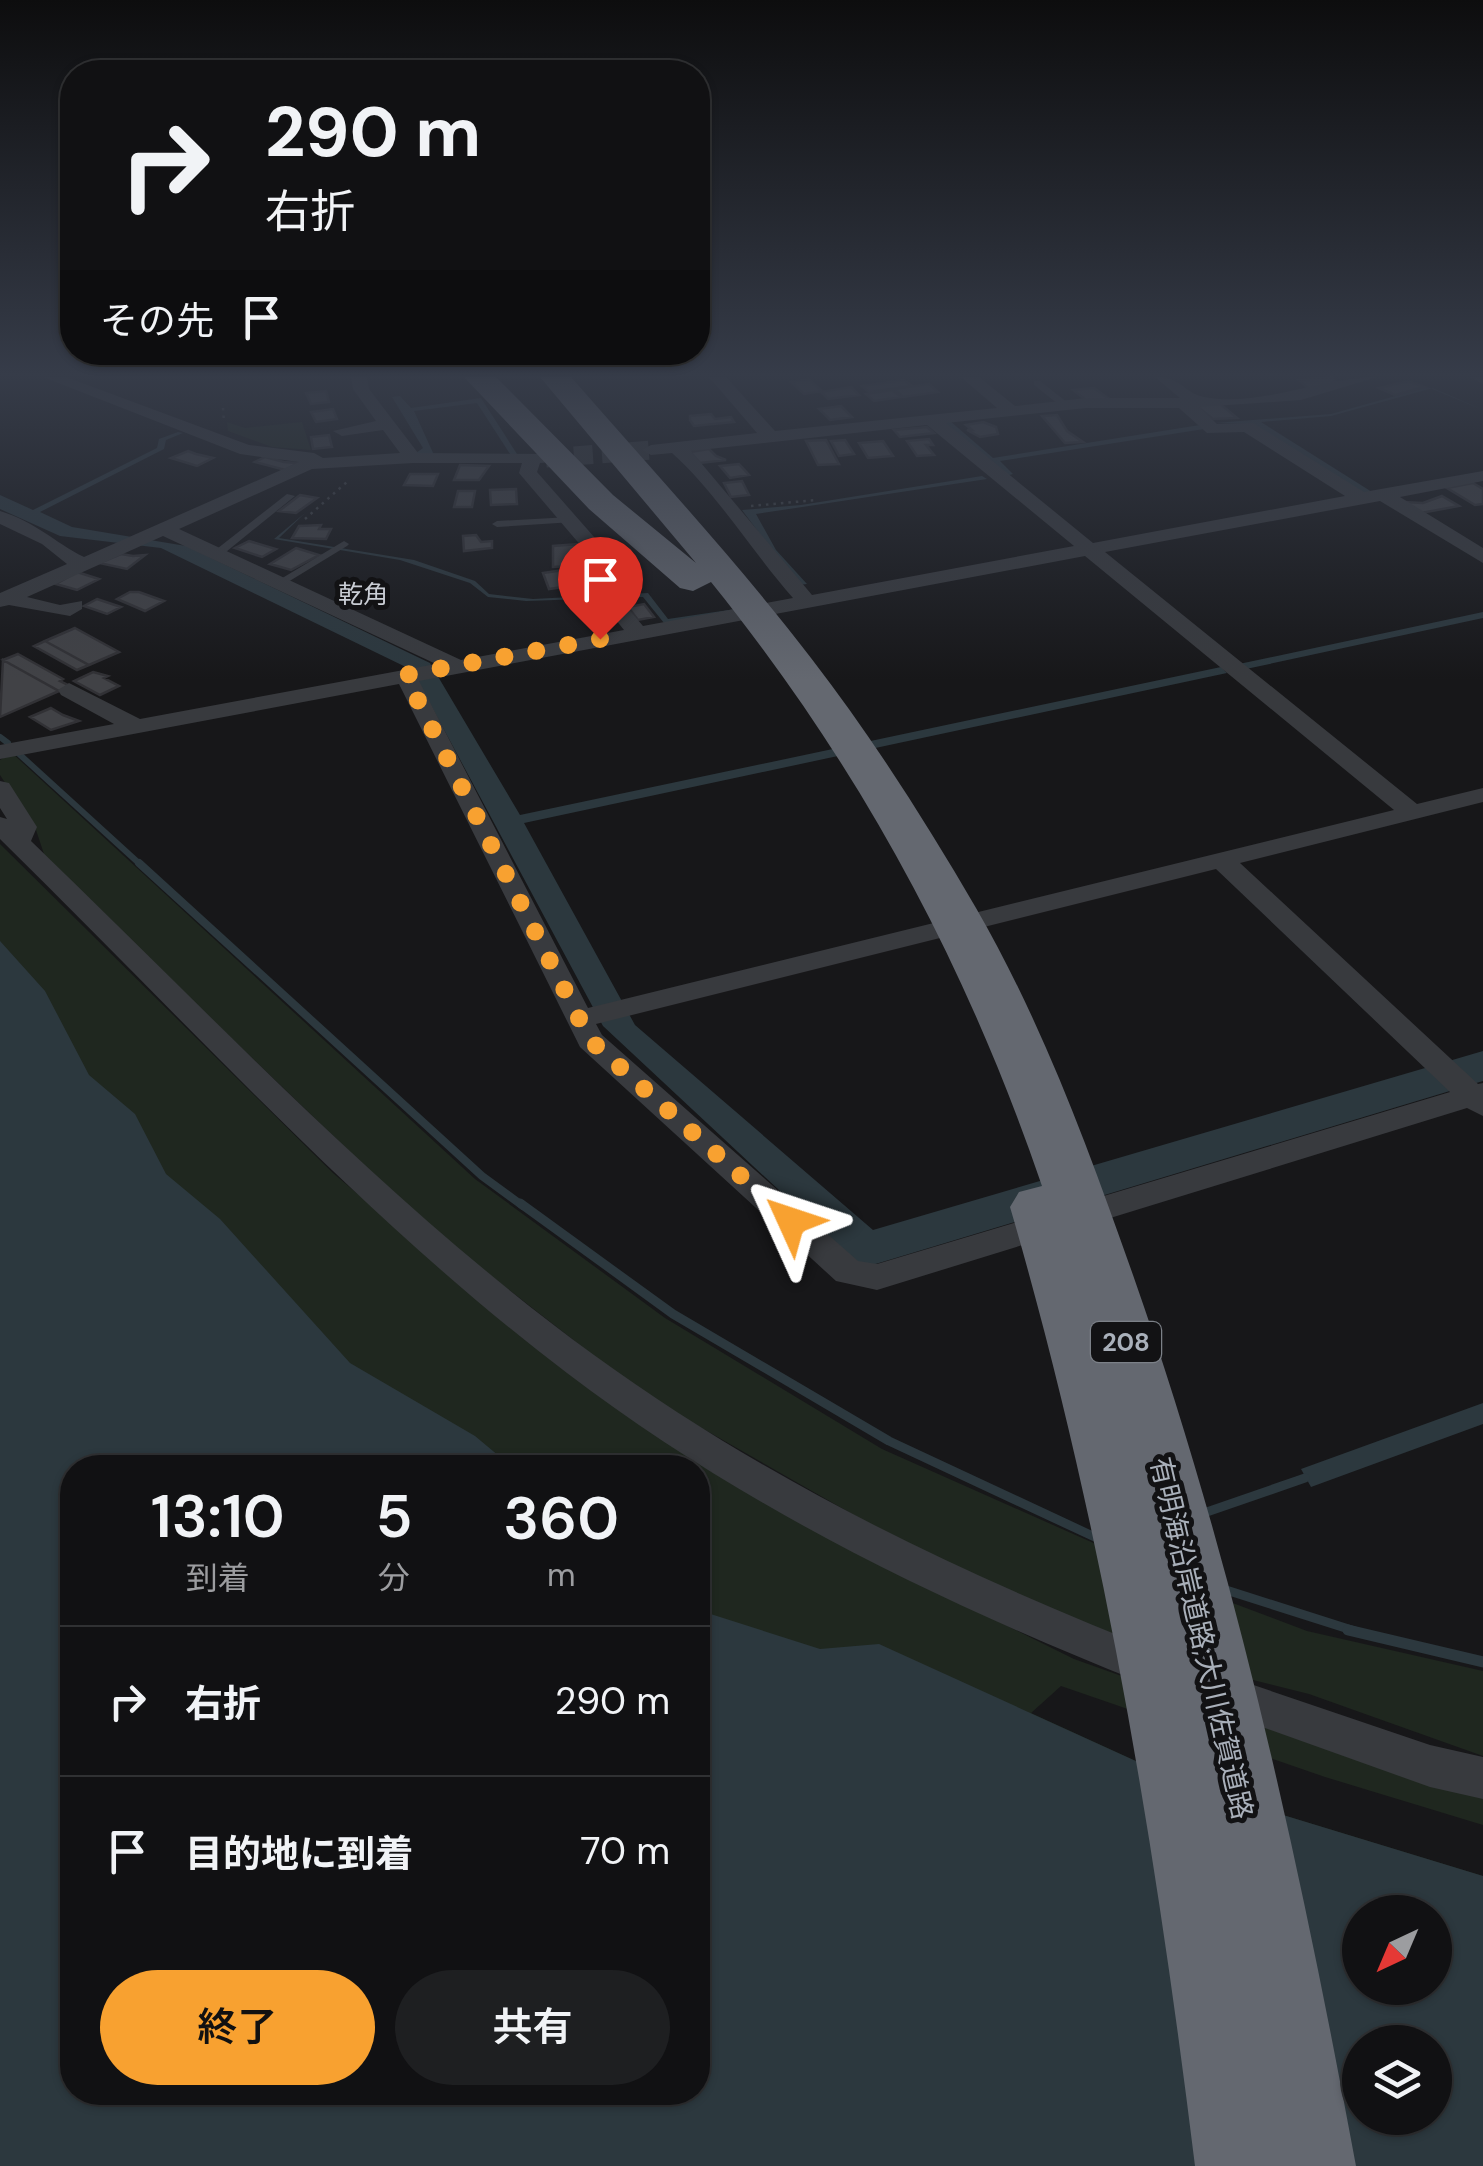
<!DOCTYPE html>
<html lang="ja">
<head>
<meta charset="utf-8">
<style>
  :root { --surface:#111113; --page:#1e1f21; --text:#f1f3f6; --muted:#9c9da0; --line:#303133; --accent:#f8a130 }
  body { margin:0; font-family:"DM Sans","Noto Sans JP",sans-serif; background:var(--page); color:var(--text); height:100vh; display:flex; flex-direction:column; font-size:38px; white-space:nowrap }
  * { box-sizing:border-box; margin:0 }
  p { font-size:32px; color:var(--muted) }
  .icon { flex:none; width:55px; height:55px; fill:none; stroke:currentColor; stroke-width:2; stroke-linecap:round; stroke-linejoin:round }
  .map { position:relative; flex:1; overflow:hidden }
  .details { position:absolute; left:60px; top:1455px; width:650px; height:650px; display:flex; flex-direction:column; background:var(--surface); border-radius:40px; box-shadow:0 2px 8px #0004,0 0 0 2px var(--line) }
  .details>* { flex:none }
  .top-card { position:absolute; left:60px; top:60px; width:650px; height:305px; border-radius:40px; box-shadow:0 2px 8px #0004,0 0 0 2px var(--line); background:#111113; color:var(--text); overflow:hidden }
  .needle { width:65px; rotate:224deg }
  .buttons { position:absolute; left:1342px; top:1895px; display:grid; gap:20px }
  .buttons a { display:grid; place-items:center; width:110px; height:110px; border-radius:50%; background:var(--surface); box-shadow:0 2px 8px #0004,0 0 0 2px var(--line); font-size:50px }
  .pin { position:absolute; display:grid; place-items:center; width:85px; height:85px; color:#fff; margin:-102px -42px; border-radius:50% 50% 50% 0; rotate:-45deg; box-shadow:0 0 10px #0007 }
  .pin .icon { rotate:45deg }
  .me { position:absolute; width:110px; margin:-55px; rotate:312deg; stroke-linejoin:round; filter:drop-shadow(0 0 8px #0008) }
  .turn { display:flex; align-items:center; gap:35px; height:210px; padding:0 40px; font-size:45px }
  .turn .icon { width:130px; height:130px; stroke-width:2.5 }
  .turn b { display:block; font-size:70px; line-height:85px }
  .then { display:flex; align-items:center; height:95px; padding:0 40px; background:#0003; gap:20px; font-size:38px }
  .eta { display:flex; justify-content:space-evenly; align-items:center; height:170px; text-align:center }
  .eta b { font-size:60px; font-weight:600; line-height:70px }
  .action { display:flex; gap:20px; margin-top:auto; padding:20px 40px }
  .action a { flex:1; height:115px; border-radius:60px; background:var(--accent); color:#111; font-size:40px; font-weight:600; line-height:115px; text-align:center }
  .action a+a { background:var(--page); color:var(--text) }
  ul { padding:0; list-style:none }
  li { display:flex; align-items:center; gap:30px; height:150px; padding:0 40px; border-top:2px solid var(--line) }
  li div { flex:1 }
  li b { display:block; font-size:38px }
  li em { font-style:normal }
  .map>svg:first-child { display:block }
  .green { fill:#1f271f; fill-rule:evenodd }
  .water { fill:#2c383e; fill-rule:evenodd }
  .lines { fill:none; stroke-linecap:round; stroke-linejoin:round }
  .stream-far3 { stroke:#2c383e; stroke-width:6 }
  .stream-far2 { stroke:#2c383e; stroke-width:8 }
  .stream-far1 { stroke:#2c383e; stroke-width:9 }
  .stream { stroke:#2c383e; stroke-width:11 }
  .building { fill:#414246; stroke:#313135; stroke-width:2.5 }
  .street-tunnel { stroke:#343639; stroke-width:19; stroke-dasharray:19 9; stroke-linecap:butt }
  .path { stroke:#3e4145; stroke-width:2.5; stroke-dasharray:2.5 5; stroke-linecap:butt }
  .lane { fill:#383a3e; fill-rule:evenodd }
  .street { fill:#383a3e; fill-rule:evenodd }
  .highway { fill:#646870; fill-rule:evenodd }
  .route { stroke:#f8a130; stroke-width:18; stroke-dasharray:0 32.4 }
  .labels { text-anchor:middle; stroke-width:10; stroke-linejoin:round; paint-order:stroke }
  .far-neighbourhood-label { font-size:25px; fill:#caced5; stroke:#121214 }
  .shield { fill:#121214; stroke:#7c8188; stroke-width:2.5 }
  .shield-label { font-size:25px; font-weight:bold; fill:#a9b0ba }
  .street-label { font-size:28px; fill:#a9b0ba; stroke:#121214 }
</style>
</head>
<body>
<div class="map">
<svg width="1483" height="2166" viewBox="0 0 1483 2166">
  <rect width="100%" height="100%" fill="#171719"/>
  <path class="green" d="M227,422L245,428L302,422L311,450L272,447L228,431Z
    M12,753L475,1179L665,1318L882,1449L1206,1593L1307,1631L1483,1671V1756L1309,1694L1145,1653L903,1543L644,1395L427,1226L46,860L36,830L0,775V760Z
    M0,844L333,1173L505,1319L848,1547L1074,1659L1354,1759L1483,1792V1825L1325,1777L1061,1686L1031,1713L1195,1788L1483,1876V2032L1068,1895L698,1677V1468L427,1467L320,1384L0,984ZM1360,1912H1435V1988H1360Z"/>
  <path class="water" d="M1403,377L1483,410L1433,388L1331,416L1261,422L1372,492L1362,494L1249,424L1215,423L1331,414L1428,387Z
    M400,396L411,408L481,398L517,454L512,457L477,403L414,411L434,455L416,453L423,448L392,397Z
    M950,421L993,458L1200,425L1204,429L1000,461L1013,474L1006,476L942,422Z
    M178,432L183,433L166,440L164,449L40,512L72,527L186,546L430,663L520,815L1221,667L1227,673L524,823L635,1025L873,1230L1483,1051V1081L869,1266L855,1261L603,1026L412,670L161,548L60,536L0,509V495L33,510L157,448L159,439Z
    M982,476L987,479L756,514L776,550L807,584L798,585L742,510L801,505Z
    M305,513L279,538L414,560L475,581L489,594L533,599L648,593L668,619L796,600L664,623L643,597L526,601L488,597L470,583L400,560L274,539Z
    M1483,612V618L1246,669L1239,664Z
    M0,941L45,991L89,1075L135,1114L166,1174L220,1219L350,1363L475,1436L512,1467L72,1468V2092H698V1610L820,1649L879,1644L1195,1788L1483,1876V2166H0ZM1360,1912H1435V1988H1360ZM1360,2042H1435V2118H1360Z
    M1483,1403V1424L1311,1487L1301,1469Z"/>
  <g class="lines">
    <path class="stream-far3" d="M0,737L8,743
      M18,753L142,866"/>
    <path class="stream-far2" d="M139,863L482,1176L523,1206"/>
    <path class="stream-far1" d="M520,1203L673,1314L889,1441L1099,1539
      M1201,1514L1305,1478
      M1223,1589L1358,1632"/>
    <path class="stream" d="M1348,1630L1483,1662"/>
  </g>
  <path class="building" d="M1333,377L1337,384L1309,389L1299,380Z
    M809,379L822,391L804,394L791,382Z
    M904,380L912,386L869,392L862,386Z
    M1408,381L1424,387L1395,395L1379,388Z
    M929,384L938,392L903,397L894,389Z
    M851,387L859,395L828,399L821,392Z
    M1094,388L1109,399L1086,400L1073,390Z
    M892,390L901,397L874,401L866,394Z
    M326,391L329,402L311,404L306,393Z
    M1219,403L1237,418L1213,419L1195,405Z
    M841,406L852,417L830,420L819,409Z
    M333,409L337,419L316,422L311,412Z
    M711,414L715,419L731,417L734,422L694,426L690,420V416Z
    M1057,415L1067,431L1083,442L1065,443L1042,416Z
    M983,422L996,427L998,434L980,437L967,430H972L966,425Z
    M927,427L934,433L900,437L894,430Z
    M329,435L332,447L313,449L311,437Z
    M929,439L933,445H926L934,455L917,456L907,441Z
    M826,440L839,464L818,465L806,441Z
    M845,440L854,454L839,456L831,441Z
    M883,441L893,456L868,458L859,443Z
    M709,449L716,456L726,460L700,463L690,452Z
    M188,451L196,454L213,458L197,466L171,458Z
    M265,457L284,462L298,463L285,470L255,462Z
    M739,464L749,475L730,478L720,466Z
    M460,465L489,466L479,480H454Z
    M410,474H438L433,486L404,485Z
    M742,481L749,495L731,497L724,483Z
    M1473,483L1483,489V504L1475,505L1447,488Z
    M516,489L517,504L491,505L490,490Z
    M458,491H475L472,507H454Z
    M300,495L317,498L296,513L279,511Z
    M1442,496L1459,506L1421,513L1403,502L1423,503Z
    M321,525L319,529H331L326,539L292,538L299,526Z
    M476,535L481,542L492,541V548L464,551L463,536Z
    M249,541L276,549L262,557L235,548Z
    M579,544L588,565L553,567V546Z
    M296,548L319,555L291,570L270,564Z
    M121,554L133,556L145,555L127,569L99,563Z
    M564,570L570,586L549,589L543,573Z
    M77,572L99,579L77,590L56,584Z
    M130,592H139L164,601L145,611L117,599Z
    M97,599L121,607L107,614L84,606Z
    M644,604L654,617L638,620L628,607Z
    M75,628L119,652L89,665L45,641Z
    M45,641L89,665L77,670L34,646Z
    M18,654L63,679L60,681L70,686L59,691L3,660Z
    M3,660L59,691L0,717Z
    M93,672L108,676L104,678L119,686L100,695L74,681Z
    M51,708L63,715L79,721L51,730L30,717Z"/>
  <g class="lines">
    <path class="street-tunnel" d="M546,458L651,450"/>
    <path class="path" d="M223,408L224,423
      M751,506L816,500
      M305,519L348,481"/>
    <path class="lane" d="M1034,381H1040L1068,403V407H1062L1034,385Z
      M287,494L295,496L221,556H213V552Z
      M570,517L575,520L573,522L497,527L492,524L497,521Z
      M344,541L349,544L347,546L283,585L274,583Z"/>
    <path class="street" d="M43,377H66L249,445L314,453L323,458L400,453L383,430L342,436L333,431L376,421L353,389L351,377H367L369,389L418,453L552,454V462L540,463L537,472L602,546L607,573L620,581V599L643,626L793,598C753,553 716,492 672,453L651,455L642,450L651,445L757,433L709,377H726L775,431L997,408L961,377H979L1015,406L1086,398H1180L1155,377C1182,377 1184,393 1204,397C1258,408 1323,377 1377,377L1301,400L1199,407L1217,424L1253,423L1364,492L1483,471V481L1400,497L1483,548V563L1380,501L1105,552L1417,804L1483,788V802L1240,863L1478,1084L1483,1083V1116L1467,1108L877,1290L836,1281L580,1047L399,684L0,759V745L114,724L61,695L58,690L69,683L140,719L436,664L163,536L27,597L60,605L82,601V609L70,616L9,605L0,607V593L67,564L42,544L0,524V511C36,522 54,542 84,557L299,462L240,454ZM1086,408H1179L1207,433L1244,432L1345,496L1093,543L946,423ZM927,425L1074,546L812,595L691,451ZM413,463H522L519,473L582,547L587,576L600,584V600L624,630L461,660L179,529L312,469ZM1085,556L1394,810L588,1008L419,681ZM1216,869L1450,1092L877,1264L858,1261L602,1035L596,1024Z
      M1470,377H1483V384Z
      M0,781L9,783L37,827L31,841C214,1017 388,1205 594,1355C770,1483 965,1576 1168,1655L1174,1668L1168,1681L1153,1687L1138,1681C937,1601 740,1505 567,1373C360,1216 186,1021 0,839V817L7,819L0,808Z
      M1224,1675L1430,1745L1483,1757V1799L1430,1787L1209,1708L1203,1694L1209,1680Z"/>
    <path class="highway" d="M464,377H496L613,495L696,563L540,377H571C652,470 736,560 811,658C872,737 926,822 976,908C1043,1024 1089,1150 1133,1275C1235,1565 1300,1864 1356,2166H1195C1155,1841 1102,1522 1010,1207L1019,1192L1042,1186C965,961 860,767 711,582L693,591L680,588L589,509Z"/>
  </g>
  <linearGradient id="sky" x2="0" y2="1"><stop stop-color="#0d0d0e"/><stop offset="0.55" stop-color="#363c49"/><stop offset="1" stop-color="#363c49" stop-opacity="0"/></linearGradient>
  <rect width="1483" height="680" fill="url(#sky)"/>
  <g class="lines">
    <path class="route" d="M600,639L405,675L590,1040L791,1221"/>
  </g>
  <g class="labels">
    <g class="far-neighbourhood-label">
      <text x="363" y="603">乾角</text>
    </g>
    <rect class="shield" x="1091" y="1322" width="70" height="40" rx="8"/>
    <g class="shield-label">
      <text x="1126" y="1351">208</text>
    </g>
    <g class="street-label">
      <text transform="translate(1202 1638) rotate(77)" y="10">有明海沿岸道路;大川佐賀道路</text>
    </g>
  </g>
</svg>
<div class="buttons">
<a><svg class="needle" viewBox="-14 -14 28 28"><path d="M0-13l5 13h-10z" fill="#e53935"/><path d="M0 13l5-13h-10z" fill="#9c9da0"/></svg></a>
<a><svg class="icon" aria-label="layers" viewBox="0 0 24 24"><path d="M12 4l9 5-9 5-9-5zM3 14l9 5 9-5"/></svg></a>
</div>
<div class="pin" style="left:600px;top:639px;background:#d93025"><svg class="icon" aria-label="arrive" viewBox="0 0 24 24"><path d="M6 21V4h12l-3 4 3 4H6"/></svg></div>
<svg class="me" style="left:791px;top:1221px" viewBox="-20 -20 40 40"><path d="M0-17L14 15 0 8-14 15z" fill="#f8a130" stroke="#fff" stroke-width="4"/></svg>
<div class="top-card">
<div class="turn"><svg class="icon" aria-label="right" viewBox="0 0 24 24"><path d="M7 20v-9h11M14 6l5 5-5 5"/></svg><div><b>290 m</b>右折</div></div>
<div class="then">その先<svg class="icon" aria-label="arrive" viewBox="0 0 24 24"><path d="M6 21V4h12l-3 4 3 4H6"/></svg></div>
</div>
<section class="details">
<div class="eta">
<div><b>13:10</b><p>到着</p></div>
<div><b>5</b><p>分</p></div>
<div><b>360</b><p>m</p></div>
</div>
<ul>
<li><svg class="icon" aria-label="right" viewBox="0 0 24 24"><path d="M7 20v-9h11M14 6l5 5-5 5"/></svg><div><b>右折</b></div><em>290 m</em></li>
<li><svg class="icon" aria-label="arrive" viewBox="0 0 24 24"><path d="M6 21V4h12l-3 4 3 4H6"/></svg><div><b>目的地に到着</b></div><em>70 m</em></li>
</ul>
<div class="action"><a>終了</a><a>共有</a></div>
</section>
</div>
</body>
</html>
